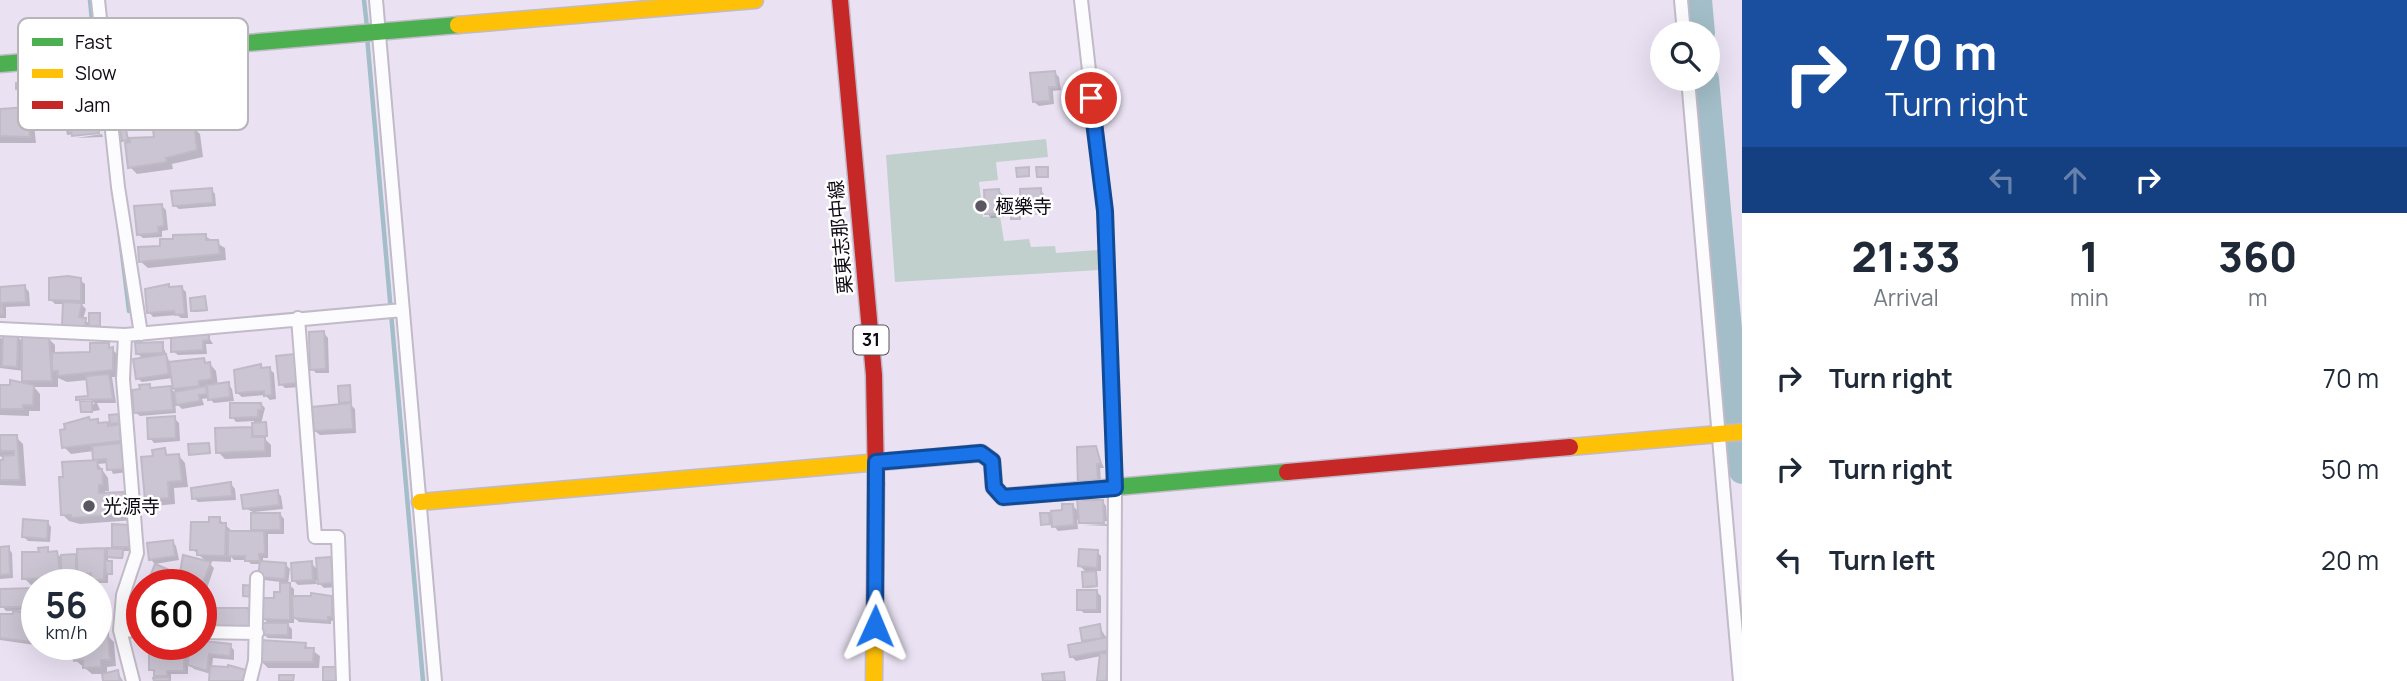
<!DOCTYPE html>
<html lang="en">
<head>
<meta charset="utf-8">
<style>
  :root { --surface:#fff; --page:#f6f6f7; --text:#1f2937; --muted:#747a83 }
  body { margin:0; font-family:Manrope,"Noto Sans JP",sans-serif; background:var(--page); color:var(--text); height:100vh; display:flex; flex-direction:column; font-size:26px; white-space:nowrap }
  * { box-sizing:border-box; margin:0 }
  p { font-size:23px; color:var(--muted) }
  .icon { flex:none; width:38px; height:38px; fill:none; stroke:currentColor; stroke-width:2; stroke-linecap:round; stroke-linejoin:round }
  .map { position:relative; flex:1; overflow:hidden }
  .side { display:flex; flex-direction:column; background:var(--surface); width:665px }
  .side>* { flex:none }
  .banner { background:#1a4fa0; color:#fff; overflow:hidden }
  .controls { position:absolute; left:1650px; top:21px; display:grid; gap:14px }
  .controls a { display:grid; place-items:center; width:70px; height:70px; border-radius:50%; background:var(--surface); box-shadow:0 7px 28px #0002; font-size:35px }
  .speed { position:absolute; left:21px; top:569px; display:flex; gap:14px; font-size:35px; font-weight:700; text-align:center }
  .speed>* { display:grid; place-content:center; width:91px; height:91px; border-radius:50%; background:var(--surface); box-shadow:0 7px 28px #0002; line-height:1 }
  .speed small { font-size:18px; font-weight:400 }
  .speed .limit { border:10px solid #d22; background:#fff; color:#111 }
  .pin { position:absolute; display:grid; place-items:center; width:60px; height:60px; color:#fff; margin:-30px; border:4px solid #fff; border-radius:50%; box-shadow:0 2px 7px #0007 }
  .me { position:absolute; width:77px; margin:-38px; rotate:1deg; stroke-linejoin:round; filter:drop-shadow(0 0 5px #0008) }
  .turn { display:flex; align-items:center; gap:24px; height:147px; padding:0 28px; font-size:32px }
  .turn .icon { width:91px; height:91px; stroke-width:2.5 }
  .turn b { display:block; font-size:49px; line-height:60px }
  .lanes { display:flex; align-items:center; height:66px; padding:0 28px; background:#0003; justify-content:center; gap:35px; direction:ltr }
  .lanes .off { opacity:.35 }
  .eta { display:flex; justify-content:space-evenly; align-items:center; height:119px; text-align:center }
  .eta b { font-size:42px; font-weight:800; line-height:49px }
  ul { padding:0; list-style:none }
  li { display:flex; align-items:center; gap:21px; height:91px; padding:0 28px }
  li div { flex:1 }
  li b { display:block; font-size:26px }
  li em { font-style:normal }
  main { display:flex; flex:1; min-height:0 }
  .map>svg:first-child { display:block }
  .green { fill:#c1d0cd }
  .shadow { fill:#0003 }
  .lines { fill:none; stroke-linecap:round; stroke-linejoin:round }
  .stream { stroke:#a3bec8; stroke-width:4.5 }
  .river { stroke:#a3bec8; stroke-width:26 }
  .building { fill:#cbc5d3; stroke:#c0b9c6; stroke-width:2 }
  .street-casing { stroke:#c1bac8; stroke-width:16 }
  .fast-casing { stroke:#c1bac8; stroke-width:19 }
  .slow-casing { stroke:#c1bac8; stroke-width:19 }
  .jam-casing { stroke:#c1bac8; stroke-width:19 }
  .street { stroke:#fcfbfd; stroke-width:12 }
  .fast { stroke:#4caf50; stroke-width:16 }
  .slow { stroke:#ffc107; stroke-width:16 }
  .jam { stroke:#c62828; stroke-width:16 }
  .route-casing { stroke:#114b97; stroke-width:18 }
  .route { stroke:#1a73e8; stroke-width:12 }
  .poi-dot { fill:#5c5562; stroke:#fff; stroke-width:2.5 }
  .labels { text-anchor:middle; stroke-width:5; stroke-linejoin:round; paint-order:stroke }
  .shield { fill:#fff; stroke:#57535a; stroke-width:2 }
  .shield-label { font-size:18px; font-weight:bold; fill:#0f0914 }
  .poi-label { font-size:19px; fill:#0f0914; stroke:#fff; text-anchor:start }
  .street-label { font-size:19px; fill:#0f0914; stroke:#fff }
  .key { fill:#fff; stroke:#b7b5b8; stroke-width:2 }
  .key-label { font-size:19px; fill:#0f0914 }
</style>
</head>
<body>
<main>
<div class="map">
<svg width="1742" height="681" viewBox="0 0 1742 681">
  <rect width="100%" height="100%" fill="#eae2f3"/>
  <path class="green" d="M1046,139L1048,157L996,162L998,180L979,182L983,217L1000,216L1004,241L1029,239L1031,247L1055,246L1056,253L1098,250L1099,270L895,282L886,155Z"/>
  <path class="shadow" d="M170,71L178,79L188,77L194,84L196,99L159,101L162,122L174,120L181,129L193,127L200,134L203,157L172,164L173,169L137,174L130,167L126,142L123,140L125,126L128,140L156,139L154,123L129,125L122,118L129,97Z
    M1055,73L1059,77L1061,90L1053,91L1054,104L1039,106L1034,102Z
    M93,93L97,97L102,131L67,135L66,129L73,134Z
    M27,108L33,115L36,143H0V111Z
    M102,134L103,137L76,138Z
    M211,189L215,194L216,206L179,209L174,205Z
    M1040,190L1044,194L1045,209L1025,210V213L1023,212Z
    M999,191L1003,195L1004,217L991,218L987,213Z
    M162,206L166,210L168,230L162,231V237L143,238L138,234Z
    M1045,213V215L1025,214Z
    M205,236L225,248L226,260L148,268L141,262L162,247Z
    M80,280L85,284V304H81L86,309L83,319L90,324L99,315L101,327L90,324L89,330H68L65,304H55L51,300Z
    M168,286L182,288L186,292L188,318H181L177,315L153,317L149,312Z
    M25,287L29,292L30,306L6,307V318H0V289Z
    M205,298L208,311L194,312L192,311Z
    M324,333L328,338L329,373H316L312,369Z
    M17,336L23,342L48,338L55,345V356L92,354L108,345L119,356V377H112L116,403H97L100,410L84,413L82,403L95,404L90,399L88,380L67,382L58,378V387H34L40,394V411H29V416L0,415V386H29L24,381V371L0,368V337L4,341Z
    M208,336L213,344H206L207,354L178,355L173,351Z
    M162,344L170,363L203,360L210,364L216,371L218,386L228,384L232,389L234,401L214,403L209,398L202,399L204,405L182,409L175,402L176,413L140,416L135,412L142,391L149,385L153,389L170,388L175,393L173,378L142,382L137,378L143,359L137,353Z
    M294,356L298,360L301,387L285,388L281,384Z
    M269,369L274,373L276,399L270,400L265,395L242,397L237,393Z
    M349,387L352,403H349L355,409L356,433L320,435L315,431L344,406L341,402Z
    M261,404L265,408L261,424L267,426L268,437H263L271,445V457L225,459L218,452L251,429L254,432V421L236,422L232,417Z
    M119,416L121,424H117L126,433L127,472L113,474L108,463L98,464L108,478L109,491H105V495L123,494L135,506V520L80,524L69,521L63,515L64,464L98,462L94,451L71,454L64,447L92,422L115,427L111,423Z
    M174,418L179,423L180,441L154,443L150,438Z
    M0,437H16L23,444L26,486L0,485V460L4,459L0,456Z
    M209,444L211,454H190Z
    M1095,448L1104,468H1100L1101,482L1084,491Z
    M164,450L170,457L179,456L185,463L188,487L174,488L175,504L154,506L147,500L155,457Z
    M231,484L235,489L236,500L198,502L194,498Z
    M277,492L281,496L283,509L254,512V514H280L284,519V534H268V558H263V563L286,565L290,569L288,584L294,589V598L318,595L331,597L335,602L336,620L331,621V624L299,622L294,617V623H286L292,629V639L268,638L263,634L270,625L264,619L282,594L281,582L264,580L260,576L261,564H251L247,560H234L231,557V562L207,561L214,568L204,597L201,584H160L151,578L176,574L180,579L208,563L192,549L210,524L219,519L232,531L253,533V512L244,508Z
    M1079,499L1102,501L1106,506L1107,521L1082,524L1077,519L1078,529L1058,531L1053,525L1043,524L1048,515L1053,519L1072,505L1080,513Z
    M47,522L51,527L50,542L28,541L24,537Z
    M1107,524V526L1083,525Z
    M130,527L134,551H124L123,559L108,558V563L113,564V575H108V583H98L93,577H90L89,582L31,585L24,578L40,550L56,553L63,559L62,556L104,550L109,555L117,550L113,546Z
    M172,541L176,546L179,560L155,564L151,560Z
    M8,548L12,553L13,578L0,579V549Z
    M1097,552L1101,556V571H1093L1097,574L1098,587L1086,588L1087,573L1080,566Z
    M330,559L335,563L336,587L324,588L316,580L317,584L298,585L294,581L311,563L318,570Z
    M35,590L37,610L6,611L2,606Z
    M1096,591L1101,596V613H1084L1079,609Z
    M201,600L211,601L215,610L248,609L255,621L201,624Z
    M30,615L35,619V645L0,640V616Z
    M1099,626L1107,639V681H1100L1101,656L1076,661L1072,657L1085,643L1082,629Z
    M107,635L114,642L116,666L107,667V675L117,672L123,681H105L103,674H92L75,660L74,644H96Z
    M192,644L230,646L234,650V660L213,658L212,667L245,671L250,676L210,681L211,674L194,669L188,663V674H171V681H155L160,680L151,669L184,647L191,654Z
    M305,645L320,656L319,668H268L261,661Z"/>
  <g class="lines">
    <path class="stream" d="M90,0L94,43
      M364,0L367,27
      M367,36L423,681
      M119,229L129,311"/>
    <path class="river" d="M1699,0L1702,33
      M1706,79L1742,471"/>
  </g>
  <path class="building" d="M1055,71L1057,87H1049L1050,101L1033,102L1030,73Z
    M16,83H23L24,89H16Z
    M93,91L99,133L72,136L70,124L72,119L79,118L76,94Z
    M27,107L30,137L0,136V109Z
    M175,118L176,128L194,125L197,150L166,158L167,162L128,168L125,143L130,142L129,138L154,137L152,122Z
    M125,124L128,140L122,141L119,125Z
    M1029,167V176L1017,177L1016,168Z
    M1036,167H1048V177H1037Z
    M212,188L213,203L173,206L171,191Z
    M1041,188L1042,211L1021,212L1020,189Z
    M999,189L1001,214H985L984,190Z
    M162,204L164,226L158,227L159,233L137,235L134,206Z
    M1011,207H1020V219H1011Z
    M206,234V240H218L220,254L139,262L138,247L160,246V239H173V235Z
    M68,276L81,278V301L49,300V278Z
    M169,284V287L182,286L185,314L175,315L174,311L147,313L145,289Z
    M25,285L26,302L2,303L3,314H0V287Z
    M205,296L207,310L191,311L190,298Z
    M63,302L82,303L79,317L86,318L85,327L62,326Z
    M89,313H100V326H89Z
    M324,331L326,369L310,370L309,332Z
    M3,334H18L17,367L2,366Z
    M209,334V340L203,341V350L171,352V336Z
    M22,337H49L52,381H22Z
    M163,342V353L136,354L135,343Z
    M90,343H109V348L113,347V370L58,376V371H52V353L90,352Z
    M166,354L169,374L136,379L133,359Z
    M294,354L297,383L279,385L276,356Z
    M204,358L205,363L210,362L212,379L199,381V386L173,389L169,362Z
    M261,364V368L270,367L272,395L264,396V391L236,393L234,370Z
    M109,374L113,399L76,400V397L88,396L86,376Z
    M10,380L34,385L33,405H23V409H0V385H10Z
    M229,382L230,397L208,400L207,385Z
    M150,384V388L171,386L173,410L134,413L132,390L140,389L139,385Z
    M350,385L351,402L339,403L338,386Z
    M206,386L207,394L199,395L200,401L176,405L174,392Z
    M80,401H92V412H81Z
    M230,403H261L262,410H258V417L230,418Z
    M351,403L353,429L314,431L312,407Z
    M119,414L120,423L110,424L109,415Z
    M175,416L176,438L148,439L147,418Z
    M89,417L90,420L98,419V423L108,422V426L120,424L121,441L62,448L60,430L65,429L64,424Z
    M266,422L267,436H253L252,423Z
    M252,427V437H265V451L216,453L215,428Z
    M0,435H17L20,480H0V460H3V456L14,455V451H0Z
    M121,443L124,469L107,470L106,459L93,460L92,446Z
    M209,443L210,453L189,455L188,444Z
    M1096,446L1101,464H1097L1098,480L1078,487L1077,447Z
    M165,448L166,455L179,454L182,481L168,482L169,498L145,500L141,457L153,456L152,450Z
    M97,460L98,469H102L103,485H99V493L124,492V497H129V513L72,518L71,515H61L59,477H63L62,462Z
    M231,482L232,496L192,499L191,488Z
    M278,490L279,505L243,509L241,495Z
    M1083,497V500H1103L1104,523H1079L1077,498Z
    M1062,504H1073L1074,525L1052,527L1051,511L1062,510Z
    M251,513H280L281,530H251Z
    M1040,513H1049L1050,524L1041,525Z
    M209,517H220V523H226L225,556L197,555V550H190L191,522H209Z
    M23,519L48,521L47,539L22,537Z
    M112,524L131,525L130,547H112Z
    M228,531H264L265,554H259L260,561H245V556H228Z
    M173,540L175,556L149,560L147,543Z
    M9,546L10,574L0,575V547Z
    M48,547V552L57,551L61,578L22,579V552H39L38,548Z
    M105,548L104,580H92L91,573L86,574V579H77V549Z
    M107,548L123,549L122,558L107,557Z
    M1079,549L1098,550L1097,568L1078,566Z
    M76,554V577L61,578V555Z
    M183,555L211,562L201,587V584H178Z
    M331,557L333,583L318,584L316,558Z
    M105,561H112V574H106Z
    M260,561L286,563L285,579L258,577Z
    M312,561L313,580L292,581L291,563Z
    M155,564L177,573L172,584L149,579Z
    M1096,571L1097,586L1083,587L1082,572Z
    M280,583H290V620L262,619V598H274V592H280Z
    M243,585L255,586V597L243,596Z
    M36,588L37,607H0V589Z
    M1077,590H1097V610H1077Z
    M311,593L332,596V617H328V621L293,618L292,596H311Z
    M201,598L211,599L210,621L201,620Z
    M214,608H248L252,631L214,628Z
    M13,611L31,613V642L0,638V614H13Z
    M262,623H288V635H261Z
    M1100,624L1102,638L1082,641L1080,628Z
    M108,633L110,660H101V667L83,668V660L74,661L72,644H96V634Z
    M1108,637L1110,650L1070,657L1068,645Z
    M201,638L204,641L231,644L230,656L209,654L207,671L188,665L190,644H201Z
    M260,640L306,643L305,648H314L313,662H259Z
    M167,644L184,645V671H167V676H154V670H149V645Z
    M1100,653L1109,654L1106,681H1097Z
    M228,665L246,670L245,681H209L210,666L228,667Z
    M323,667H336V681H323Z
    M118,670L120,681H103L102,674Z
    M1064,672L1065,681H1043L1042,674Z
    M279,675H294L293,681H279Z
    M169,677L170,681H154L153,678Z"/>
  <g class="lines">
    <g class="street-casing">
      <path id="street" d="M98,0L118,187L141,334
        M376,0L435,681
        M1081,0L1105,211L1115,488L1114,681
        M1681,0L1684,33
        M1688,79L1740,681
        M298,318L315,537H338L343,681
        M0,329L125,335L403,310
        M125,335L123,379L137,553L123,595L120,630L133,681
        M120,630L142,631
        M201,632L257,633
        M250,681L255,661L257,578"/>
    </g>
    <g class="fast-casing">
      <path id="fast" d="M0,64L458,25
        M971,454L981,453L992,461L994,487L1003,497L1287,472"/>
    </g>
    <g class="slow-casing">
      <path id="slow" d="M458,25L755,0
        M1570,447L1742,432
        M420,502L971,454
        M874,681L876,484"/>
    </g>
    <g class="jam-casing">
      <path id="jam" d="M840,0L874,375L876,484
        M1287,472L1570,447"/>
    </g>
    <use href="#street" class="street"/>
    <use href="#fast" class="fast"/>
    <use href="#slow" class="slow"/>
    <use href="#jam" class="jam"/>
  </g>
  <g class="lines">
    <g class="route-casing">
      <path id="route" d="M875,626L876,462L981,453L992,461L994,487L1003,497L1115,488L1105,211L1091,98"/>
    </g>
    <use href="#route" class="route"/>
  </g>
  <g class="poi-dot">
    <circle cx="981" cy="206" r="7"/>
    <circle cx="89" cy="506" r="7"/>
  </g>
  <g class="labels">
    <rect class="shield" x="853.5" y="325.5" width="35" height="29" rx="5"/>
    <g class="shield-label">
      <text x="871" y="346">31</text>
    </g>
    <g class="poi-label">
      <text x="995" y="213">極樂寺</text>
      <text x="103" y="513">光源寺</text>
    </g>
    <g class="street-label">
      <text transform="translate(840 237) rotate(-95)" y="7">栗東志那中線</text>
    </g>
  </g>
  <rect x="18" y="18" width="230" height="112" rx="10" class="key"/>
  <rect x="32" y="38" width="31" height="8" fill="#4caf50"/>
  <rect x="32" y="69" width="31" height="9" fill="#ffc107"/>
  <rect x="32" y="101" width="31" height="8" fill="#c62828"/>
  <g class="key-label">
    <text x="75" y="49">Fast</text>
    <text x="75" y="80">Slow</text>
    <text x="75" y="112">Jam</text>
  </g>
</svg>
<div class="controls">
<a><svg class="icon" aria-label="search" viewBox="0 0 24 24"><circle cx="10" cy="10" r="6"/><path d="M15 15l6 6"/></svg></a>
</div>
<div class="speed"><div>56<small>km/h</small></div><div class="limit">60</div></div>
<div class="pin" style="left:1091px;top:98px;background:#d93025"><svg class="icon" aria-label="arrive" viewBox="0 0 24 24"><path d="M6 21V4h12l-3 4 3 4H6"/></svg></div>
<svg class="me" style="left:875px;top:626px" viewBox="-20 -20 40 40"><path d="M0-17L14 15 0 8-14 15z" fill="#1a73e8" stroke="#fff" stroke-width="4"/></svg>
</div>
<section class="side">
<div class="banner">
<div class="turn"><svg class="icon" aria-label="right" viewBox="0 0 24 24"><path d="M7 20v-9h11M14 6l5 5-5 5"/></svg><div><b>70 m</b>Turn right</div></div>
<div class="lanes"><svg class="icon off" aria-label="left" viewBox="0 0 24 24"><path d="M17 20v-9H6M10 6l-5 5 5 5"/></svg><svg class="icon off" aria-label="ahead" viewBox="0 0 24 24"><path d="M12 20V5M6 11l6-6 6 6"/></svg><svg class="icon" aria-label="right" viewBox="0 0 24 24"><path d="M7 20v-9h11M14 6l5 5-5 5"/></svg></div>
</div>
<div class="eta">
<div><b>21:33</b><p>Arrival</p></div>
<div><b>1</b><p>min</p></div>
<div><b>360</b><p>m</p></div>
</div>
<ul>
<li><svg class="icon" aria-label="right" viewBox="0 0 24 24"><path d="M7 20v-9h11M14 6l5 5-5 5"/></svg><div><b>Turn right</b></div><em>70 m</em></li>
<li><svg class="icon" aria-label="right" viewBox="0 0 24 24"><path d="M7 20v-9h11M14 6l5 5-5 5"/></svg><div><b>Turn right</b></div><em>50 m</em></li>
<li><svg class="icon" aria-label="left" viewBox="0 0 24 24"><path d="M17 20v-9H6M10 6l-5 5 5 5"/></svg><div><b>Turn left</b></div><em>20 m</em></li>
</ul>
</section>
</main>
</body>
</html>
